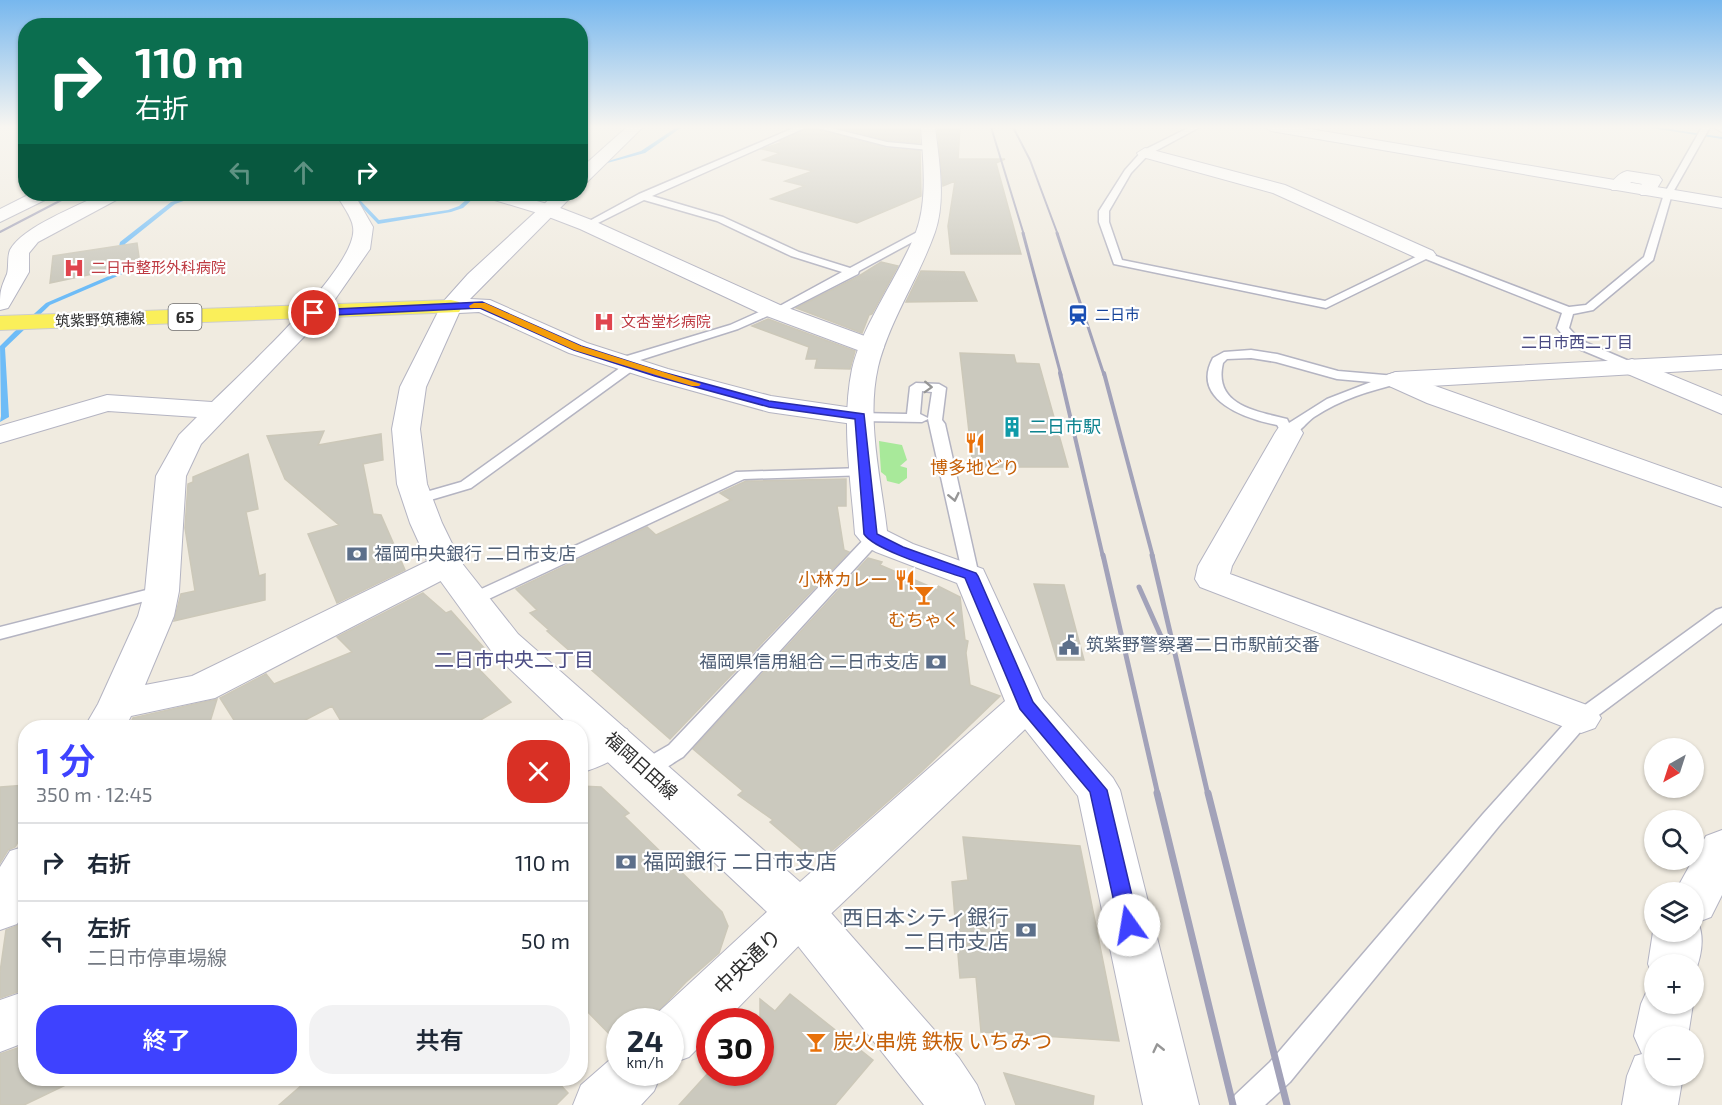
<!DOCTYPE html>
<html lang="ja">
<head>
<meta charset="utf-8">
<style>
  :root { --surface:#fff; --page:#f2f2f3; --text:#1f2937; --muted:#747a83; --line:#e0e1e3; --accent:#3e42ff }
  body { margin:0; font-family:"Exo 2","Noto Sans JP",sans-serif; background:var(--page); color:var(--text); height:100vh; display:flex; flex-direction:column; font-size:22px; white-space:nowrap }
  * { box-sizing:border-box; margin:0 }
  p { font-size:20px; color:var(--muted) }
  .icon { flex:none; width:33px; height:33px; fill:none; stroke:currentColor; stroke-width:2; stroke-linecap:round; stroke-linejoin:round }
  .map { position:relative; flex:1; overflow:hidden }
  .side { position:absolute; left:18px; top:720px; width:570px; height:366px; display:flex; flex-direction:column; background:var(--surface); border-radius:24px; box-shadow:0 2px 4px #0004 }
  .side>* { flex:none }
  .banner { position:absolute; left:18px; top:18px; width:570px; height:183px; border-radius:24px; box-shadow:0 2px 4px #0004; background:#0b6e4f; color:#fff; overflow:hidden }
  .needle { width:39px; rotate:219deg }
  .tools { position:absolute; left:1644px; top:738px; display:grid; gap:12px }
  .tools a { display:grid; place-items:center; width:60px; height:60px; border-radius:50%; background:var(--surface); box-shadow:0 2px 4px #0004; font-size:30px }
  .speed { position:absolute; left:606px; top:1008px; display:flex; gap:12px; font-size:30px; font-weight:700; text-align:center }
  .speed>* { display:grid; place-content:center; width:78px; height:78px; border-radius:50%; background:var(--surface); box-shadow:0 2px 4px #0004; line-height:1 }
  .speed small { font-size:15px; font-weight:400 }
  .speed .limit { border:9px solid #d22; background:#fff; color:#111 }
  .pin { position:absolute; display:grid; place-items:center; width:51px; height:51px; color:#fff; margin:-26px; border:3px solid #fff; border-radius:50%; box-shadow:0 2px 6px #0007 }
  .me { position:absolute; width:66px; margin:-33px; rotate:347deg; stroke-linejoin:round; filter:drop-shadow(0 0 4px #0008) }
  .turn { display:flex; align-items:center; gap:21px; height:126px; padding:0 18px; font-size:27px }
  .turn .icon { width:78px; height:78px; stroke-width:2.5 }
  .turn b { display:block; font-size:42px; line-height:51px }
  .lanes { display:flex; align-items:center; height:57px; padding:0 18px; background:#0003; justify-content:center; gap:30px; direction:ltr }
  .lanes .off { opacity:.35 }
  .round { display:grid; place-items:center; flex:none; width:63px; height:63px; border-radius:24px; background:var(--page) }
  .head { display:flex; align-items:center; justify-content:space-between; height:102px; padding:0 18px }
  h1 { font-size:36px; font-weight:600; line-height:45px; color:var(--accent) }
  .primary-button { display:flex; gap:12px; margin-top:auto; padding:12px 18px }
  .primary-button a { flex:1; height:69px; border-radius:24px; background:var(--accent); color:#fff; font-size:24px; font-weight:600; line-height:69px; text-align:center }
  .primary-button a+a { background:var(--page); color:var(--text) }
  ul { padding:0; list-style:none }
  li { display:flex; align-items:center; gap:18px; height:78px; padding:0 18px; border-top:2px solid var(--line) }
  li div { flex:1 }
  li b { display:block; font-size:22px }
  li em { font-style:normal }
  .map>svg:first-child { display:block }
  .green { fill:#a8e99a }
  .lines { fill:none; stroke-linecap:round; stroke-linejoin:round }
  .stream { fill:#6ebcf7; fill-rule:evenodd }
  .building { fill:#cbc9be; stroke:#ccc8b9; stroke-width:1.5 }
  .service-casing { stroke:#b4b4c2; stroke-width:3 }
  .minor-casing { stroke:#b4b4c2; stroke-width:2 }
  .tertiary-casing { stroke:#b4b4c2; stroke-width:2 }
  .secondary-casing { stroke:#b4b4c2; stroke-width:2 }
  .primary-casing { stroke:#cdcdcd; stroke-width:2 }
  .service { fill:#fff; fill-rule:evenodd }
  .minor { fill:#fff; fill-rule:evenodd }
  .tertiary { fill:#fff; fill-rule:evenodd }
  .secondary { fill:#fff; fill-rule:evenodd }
  .primary { fill:#faef5a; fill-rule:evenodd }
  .rail-far4 { stroke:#a2a2b9; stroke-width:2 }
  .rail-far3 { stroke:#a2a2b9; stroke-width:3 }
  .rail-far2 { stroke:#a2a2b9; stroke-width:4 }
  .rail-far1 { stroke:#a2a2b9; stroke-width:5 }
  .rail { stroke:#a2a2b9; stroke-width:7 }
  .oneway { stroke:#969696 }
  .route { fill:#3e42ff; stroke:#282ba6; stroke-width:1.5 }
  .slow { fill:#f59e0b }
  .labels { text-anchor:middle; stroke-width:4.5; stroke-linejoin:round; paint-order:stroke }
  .far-health-label { font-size:15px; fill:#be3a42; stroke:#fff; text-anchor:start }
  .far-transit-label { font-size:15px; fill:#164399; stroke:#fff; text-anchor:start }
  .far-street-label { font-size:15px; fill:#2e2e2e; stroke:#fff }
  .shield { fill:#fff; stroke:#6d6d6d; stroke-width:1.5 }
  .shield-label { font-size:16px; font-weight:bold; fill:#2e2e2e }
  .far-neighbourhood-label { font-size:16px; fill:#4a4b83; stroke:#fff }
  .culture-label { font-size:18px; fill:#0d838f; stroke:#fff; text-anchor:start }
  .food-label { font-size:18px; fill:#c56008; stroke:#fff }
  .service-label { font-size:18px; fill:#4e5e75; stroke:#fff; text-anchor:start }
  .street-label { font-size:18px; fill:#2e2e2e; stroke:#fff }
  .neighbourhood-label { font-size:20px; fill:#4a4b83; stroke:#fff }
  .near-service-label { font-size:21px; fill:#4e5e75; stroke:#fff; text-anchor:start }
  .near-street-label { font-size:21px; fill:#2e2e2e; stroke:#fff }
  .near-food-label { font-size:21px; fill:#c56008; stroke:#fff; text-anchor:start }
</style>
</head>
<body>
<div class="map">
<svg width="1722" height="1105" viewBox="0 0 1722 1105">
  <rect width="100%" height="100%" fill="#f0ebe0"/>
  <path class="green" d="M879,441L902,445L907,460L900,466L907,468V478L899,484L887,481L886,476L881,472Z"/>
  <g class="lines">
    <path class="stream" d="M677,127H682L645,153L607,163L605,162L641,151Z
      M1645,127H1656L1722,137V139Z
      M199,194H204L175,204L125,244L124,251L133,258L136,264L127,272L50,305L5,348L9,417L0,422L1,416L0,346L14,332L46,303L123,270L130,264L129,260L118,251L120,242L171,202Z
      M354,194H358L360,200L379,220L448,210L459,206L473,194L477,195L463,208L451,212L378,224L356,201Z"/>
  </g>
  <path class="building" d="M809,127L886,148L920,151L921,196L857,223L771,199L805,186L785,181L813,171L763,160L780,153L762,149L783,142L780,141Z
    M837,127H919L920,143L887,140Z
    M937,127H960L958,159H1005L996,163L1021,254H951L948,226L955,181L943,186Z
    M137,243L140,264L50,283L53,256Z
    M881,262L898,266L872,314L869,315L862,333L796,308L859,276Z
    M921,271L964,272L977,301L906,302Z
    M768,319L855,351L850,369L815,368L817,359H806L809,347L752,326Z
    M960,353L1014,355L1016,363L1039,364L1068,467H973Z
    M324,431L318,445L381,434L383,460L363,464L373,514L381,515L405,570L337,603L308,534L339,525L285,479L267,436Z
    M248,454L258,509L246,512L259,576L265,574V600L174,621L181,594L195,591L185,528L188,484L193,482V477Z
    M846,479V506H837L844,550L849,552L670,739L547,631L549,630L530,613L537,610L516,589L647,527L656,535L731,500L720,493L746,481Z
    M868,558L882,562L880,565L938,590V586L960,597L965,640L968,641L966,653L970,685L1000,696L921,772L826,856L805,852L770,822L773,820L738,795L743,791L693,749Z
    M1034,584L1064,585L1084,660H1057Z
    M423,593L446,613L451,611L485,649L473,655L482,663L476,666L511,702L467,728H345L332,706L290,728H239L220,698L266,674L274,684L352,652L337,637Z
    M217,699L209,725L212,728H128L133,718Z
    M26,785V830L15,847L8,850L0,863V787Z
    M580,786L601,787L629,813L624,816L722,912L728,926L719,953L686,982L648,1022H620V1045L580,1004Z
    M963,837L1080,846L1119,1041L981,1032L976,977L960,978L952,882L968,880Z
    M26,914V989L0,998V972L6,930L19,925Z
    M790,994L873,1060L835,1105H679L709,1072H760V999L775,1011Z
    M26,1045V1078H80L24,1105H0V1054Z
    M1004,1073L1094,1096L1093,1105H1016Z
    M310,1078H554L568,1093L556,1105H279Z"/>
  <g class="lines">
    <g class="service-casing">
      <path id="service" d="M796,127H807L652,196L723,217L799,252L850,268L923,229H929V233L859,271L858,274L780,314H772L738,329L634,362L638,365L636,368L471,488L417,504L412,502L409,499L412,496L461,482L624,365H617L615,362L617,359L730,325L768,308H776L842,272L791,256L717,221L644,200L590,227L582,225L639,194Z
        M814,127H827L887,142L930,146L934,148L930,150L887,146Z
        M1190,127H1200L1148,155L1131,173L1109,211V222L1122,260L1325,301L1426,252L1569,307L1586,305L1644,257L1664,194L1702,127H1710L1672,194L1653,260L1593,310L1573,314L1569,328L1580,340L1636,364L1638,367L1636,370L1632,371L1572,346L1557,328L1562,313L1426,259L1326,308L1114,264L1099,222V211L1125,170L1142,151Z
        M1251,350L1277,354L1338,371L1396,376L1402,380L1401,383C1369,391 1341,399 1314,417C1304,424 1296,439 1284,436L1277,425C1246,419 1190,400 1213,358L1224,352ZM1251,358L1276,362L1337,379L1371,382L1327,399L1289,423L1287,419C1255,411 1213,405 1223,363L1227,359Z
        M916,383L939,384L946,388L942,420L945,424L979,576L977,580H965L963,576L928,419L922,422L860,421L853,417L860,413L907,414L910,387ZM922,391L932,392L928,418L920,414Z
        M863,468L868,469L870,472L868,475L744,479L478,604H466L463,600L466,596L736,472Z
        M874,533L880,535L882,538L880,541L683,757C670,764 653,780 638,775L634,769L638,763L669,745L868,535Z
        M162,586L168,587L171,591L168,595L0,639V627Z
        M1722,608V623L1588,723L1499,826L1290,1082L1265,1105H1231L1235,1095L1270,1062L1483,814L1574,713L1716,610Z"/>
    </g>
    <g class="minor-casing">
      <path id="minor" d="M1712,127H1722V132Z
        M1145,148L1285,185L1433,251L1436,255L1433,259H1419L1273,193L1139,156L1137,153Z
        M1627,171L1659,176L1662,180L1653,195H1641L1638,191L1642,184L1631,182L1624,190H1612L1609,186C1614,179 1619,173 1627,171Z
        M30,194H52L49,198L0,222V209Z
        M101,194H123L120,198L38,242L29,253V272L11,303L8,308L0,310C0,292 0,290 7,274C9,267 7,257 10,250C22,227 78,206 101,194Z
        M336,194H354L373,227L370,249L322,318L201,444L186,476L179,591L174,616L145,685L192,676L434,558L446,555L458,558L463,565L458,572L215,698L131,716L125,728H84L98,704L138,616L145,591L156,476L179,435L197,417L108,411L0,443V426L107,395L212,402C241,373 360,265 353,227C352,217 341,203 336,194Z
        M485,194H511L555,206L594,221L780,305L881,342L884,347L881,352L872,354L863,352L764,315L580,229L541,214L488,198Z
        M1632,359L1722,396V414L1623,372L1619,367L1623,362Z
        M1396,372L1722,488V507L1427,403L1387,385L1383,380L1387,375Z
        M1289,425L1299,427L1303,433L1232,566L1230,574L1595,708L1601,718L1595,728L1581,733L1567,728L1200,587L1195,579L1198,566L1275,433L1279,427Z
        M1026,691L1040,695L1113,778L1120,790L1199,1105H1143L1078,796L1006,705L1012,695Z
        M613,725L627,729L633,740C623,758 600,767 580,773V738Z
        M1722,830V895L1711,917L1698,922C1705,938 1701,958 1694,975V964H1654V979L1648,964L1653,932L1654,930V932H1694V892H1675L1706,836Z
        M26,846V909L17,924L0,930V867L10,851Z
        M800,891L817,897L824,912L817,927L724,1022H710V1036L689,1057L670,1064V1022H650L651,1019L783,897Z
        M1654,984V1004H1693L1688,1036H1654V1076H1683L1678,1105H1622L1627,1076L1635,1056L1642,1054L1634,1036L1641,1004L1649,986Z
        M26,991V1042L0,1052V1000Z
        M620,1051V1072H662L654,1091L641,1105H573L581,1085Z"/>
    </g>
    <g class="tertiary-casing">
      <path id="tertiary" d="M921,127H935C939,160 946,200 935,232C919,278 890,319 878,367C866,419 881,479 887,531L913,544L983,569L1046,705L1040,715L817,927L800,933L783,927L776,912L783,897L1005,701L957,583L876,552L865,546L855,534C851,480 841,423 852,369C863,323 899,276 916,232C928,200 923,160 921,127Z
        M1264,127H1298L1722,198V208L1271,131Z
        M1722,355V369L1396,388L1387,385L1383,380L1387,375L1396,372Z"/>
    </g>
    <g class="secondary-casing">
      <path id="secondary" d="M627,127H643L586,183L580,184V169Z
        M555,194H574L470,299L490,300L587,343L668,369L771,396L860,409L870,411L874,417L870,423L860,425L769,412L650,379L569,353L479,312L459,313L426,387L420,429L427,484L442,523L461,562L518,634L817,897L959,1058L977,1085L985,1105H924L783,927L580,736V728H572L492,652L429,565L410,523L397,484L392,429L400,387L443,302L468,274Z"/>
    </g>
    <g class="primary-casing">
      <path id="primary" d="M451,300L459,302L462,307L459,312L0,330V316Z"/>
    </g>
    <use href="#service" class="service"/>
    <use href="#minor" class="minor"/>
    <use href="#tertiary" class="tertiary"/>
    <use href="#secondary" class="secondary"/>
    <use href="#primary" class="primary"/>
    <path class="rail-far4" d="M991,127L1024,235
      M1013,127L1030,160L1058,235
      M0,232L73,194"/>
    <path class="rail-far3" d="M1023,233L1061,375
      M1057,233L1104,375"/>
    <path class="rail-far2" d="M1060,373L1103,557
      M1104,373L1153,557"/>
    <path class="rail-far1" d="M1103,555L1158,795
      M1152,555L1208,795
      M1139,587L1168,652"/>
    <path class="rail" d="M1157,793L1233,1105
      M1208,793L1287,1105"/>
  </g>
  <defs><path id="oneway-chevron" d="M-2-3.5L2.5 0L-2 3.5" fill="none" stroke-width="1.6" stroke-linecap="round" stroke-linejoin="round" transform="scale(1.5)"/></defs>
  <g class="oneway">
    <use href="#oneway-chevron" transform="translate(928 387) rotate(2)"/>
    <use href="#oneway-chevron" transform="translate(954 497) rotate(78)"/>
    <use href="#oneway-chevron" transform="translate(1158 1048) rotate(-103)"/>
  </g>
  <linearGradient id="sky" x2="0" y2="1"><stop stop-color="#77b7ee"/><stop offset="0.45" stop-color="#f8f6f1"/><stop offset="1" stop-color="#f8f6f1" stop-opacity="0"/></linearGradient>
  <rect width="1722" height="282" fill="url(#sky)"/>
  <path class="route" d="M482,302L581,346L662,372L769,401L864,414L877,534L903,547L976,573L978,576L1033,702L1107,790L1139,925L1136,931L1129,934L1122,931L1119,925L1090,792L1020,709L965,578C942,570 875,551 864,534L855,419L769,407L655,376L574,350L480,308L314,316L309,313L314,310Z"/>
  <path class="slow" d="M474,303H485L581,346L701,384L699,386H692L574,350L481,308H470L469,306Z"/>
  <defs>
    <g id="hospital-bare" transform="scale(1.62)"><path d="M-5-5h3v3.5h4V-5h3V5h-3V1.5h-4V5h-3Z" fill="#e0444e" stroke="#fff" stroke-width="2.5" paint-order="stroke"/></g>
    <g id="station-bare" transform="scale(1.62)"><path d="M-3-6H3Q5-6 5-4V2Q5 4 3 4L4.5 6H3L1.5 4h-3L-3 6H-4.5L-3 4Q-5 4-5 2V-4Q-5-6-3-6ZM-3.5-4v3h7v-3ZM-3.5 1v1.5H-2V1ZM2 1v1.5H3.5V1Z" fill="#1a4fb4" stroke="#fff" stroke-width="2.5" paint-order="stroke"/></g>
    <g id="building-bare" transform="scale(1.62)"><path d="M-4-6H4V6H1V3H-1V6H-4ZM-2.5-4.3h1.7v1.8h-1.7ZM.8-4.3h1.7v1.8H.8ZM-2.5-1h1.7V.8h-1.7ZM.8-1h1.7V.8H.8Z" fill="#0f9aa8" stroke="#fff" stroke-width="2.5" paint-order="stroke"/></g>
    <g id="restaurant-bare" transform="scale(1.62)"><path d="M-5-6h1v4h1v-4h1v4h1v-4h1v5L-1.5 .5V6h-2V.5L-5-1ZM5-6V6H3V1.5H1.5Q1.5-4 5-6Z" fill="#e8710a" stroke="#fff" stroke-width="2.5" paint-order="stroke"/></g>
    <g id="bank-bare" transform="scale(1.62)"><path d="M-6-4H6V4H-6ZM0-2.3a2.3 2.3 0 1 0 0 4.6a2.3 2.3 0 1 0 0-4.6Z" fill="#5c6f8a" stroke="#fff" stroke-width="2.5" paint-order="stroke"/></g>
    <g id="bar-bare" transform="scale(1.62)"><path d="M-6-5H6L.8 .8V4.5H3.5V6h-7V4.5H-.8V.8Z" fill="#e8710a" stroke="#fff" stroke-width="2.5" paint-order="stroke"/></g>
    <g id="civic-bare" transform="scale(1.62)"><path d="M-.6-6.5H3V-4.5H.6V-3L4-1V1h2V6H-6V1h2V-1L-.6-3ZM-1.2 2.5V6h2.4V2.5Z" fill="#5c6f8a" stroke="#fff" stroke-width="2.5" paint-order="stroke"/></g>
  </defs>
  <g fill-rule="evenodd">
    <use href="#hospital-bare" x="74" y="268"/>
    <use href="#station-bare" x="1078" y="315"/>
    <use href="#hospital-bare" x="604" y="322"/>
    <use href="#building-bare" x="1012" y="427"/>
    <use href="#restaurant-bare" x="975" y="443"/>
    <use href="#bank-bare" x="357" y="554"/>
    <use href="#restaurant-bare" x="905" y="580"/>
    <use href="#bar-bare" x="924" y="595"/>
    <use href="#civic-bare" x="1069" y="645"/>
    <use href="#bank-bare" x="936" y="662"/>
    <use href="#bank-bare" x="626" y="862"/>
    <use href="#bank-bare" x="1026" y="930"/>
    <use href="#bar-bare" x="816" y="1042"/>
  </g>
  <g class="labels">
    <g class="far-health-label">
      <text x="91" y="273">二日市整形外科病院</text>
      <text x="621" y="327">文杏堂杉病院</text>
    </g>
    <g class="far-transit-label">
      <text x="1095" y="320">二日市</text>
    </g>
    <g class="far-street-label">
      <text transform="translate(100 320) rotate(-2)" y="5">筑紫野筑穂線</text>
    </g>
    <rect class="shield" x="168.5" y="304" width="33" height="26" rx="4.5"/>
    <g class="shield-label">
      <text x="185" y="323">65</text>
    </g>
    <g class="far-neighbourhood-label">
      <text x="1577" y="348">二日市西二丁目</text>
    </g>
    <g class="culture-label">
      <text x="1029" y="433">二日市駅</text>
    </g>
    <g class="food-label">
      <text x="975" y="474">博多地どり</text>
      <text x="888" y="586" text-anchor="end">小林カレー</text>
      <text x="924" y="626">むちゃく</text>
    </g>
    <g class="service-label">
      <text x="374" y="560">福岡中央銀行 二日市支店</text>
      <text x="1086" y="651">筑紫野警察署二日市駅前交番</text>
      <text x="919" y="668" text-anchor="end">福岡県信用組合 二日市支店</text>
    </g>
    <g class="street-label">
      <text transform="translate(641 766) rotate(42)" y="6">福岡日田線</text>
    </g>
    <g class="neighbourhood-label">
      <text x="514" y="667">二日市中央二丁目</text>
    </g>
    <g class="near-service-label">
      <text x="643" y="869">福岡銀行 二日市支店</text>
      <text x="1009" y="925" text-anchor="end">西日本シティ銀行<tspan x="1009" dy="24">二日市支店</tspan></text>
    </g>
    <g class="near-street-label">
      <text transform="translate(748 962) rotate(-44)" y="7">中央通り</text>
    </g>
    <g class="near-food-label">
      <text x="833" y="1049">炭火串焼 鉄板 いちみつ</text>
    </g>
  </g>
</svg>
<div class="tools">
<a><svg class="needle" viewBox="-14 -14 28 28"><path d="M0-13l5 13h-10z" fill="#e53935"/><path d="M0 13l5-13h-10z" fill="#747a83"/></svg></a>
<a><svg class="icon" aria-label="search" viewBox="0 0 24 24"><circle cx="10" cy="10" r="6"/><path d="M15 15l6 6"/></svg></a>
<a><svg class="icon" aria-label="layers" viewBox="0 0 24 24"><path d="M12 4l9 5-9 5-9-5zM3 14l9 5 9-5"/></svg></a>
<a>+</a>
<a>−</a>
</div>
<div class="speed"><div>24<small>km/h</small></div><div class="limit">30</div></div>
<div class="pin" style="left:314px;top:313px;background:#d93025"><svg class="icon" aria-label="arrive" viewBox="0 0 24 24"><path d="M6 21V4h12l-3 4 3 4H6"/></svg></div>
<svg class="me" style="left:1129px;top:925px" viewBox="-20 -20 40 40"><circle r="19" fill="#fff"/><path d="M0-13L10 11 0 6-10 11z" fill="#3e42ff"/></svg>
<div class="banner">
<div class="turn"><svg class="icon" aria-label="right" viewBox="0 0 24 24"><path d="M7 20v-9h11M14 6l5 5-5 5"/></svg><div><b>110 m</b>右折</div></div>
<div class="lanes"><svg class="icon off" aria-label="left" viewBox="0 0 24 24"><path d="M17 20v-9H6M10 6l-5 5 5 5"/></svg><svg class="icon off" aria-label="ahead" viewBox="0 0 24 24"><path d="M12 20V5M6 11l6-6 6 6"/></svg><svg class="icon" aria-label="right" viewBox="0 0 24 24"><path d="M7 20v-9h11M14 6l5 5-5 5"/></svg></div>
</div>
<section class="side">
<div class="head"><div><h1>1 分</h1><p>350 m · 12:45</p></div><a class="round" style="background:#d93025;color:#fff"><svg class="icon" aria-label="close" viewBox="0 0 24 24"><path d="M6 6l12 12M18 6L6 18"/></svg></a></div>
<ul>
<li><svg class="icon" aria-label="right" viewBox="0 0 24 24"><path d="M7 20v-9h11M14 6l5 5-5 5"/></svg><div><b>右折</b></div><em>110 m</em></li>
<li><svg class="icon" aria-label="left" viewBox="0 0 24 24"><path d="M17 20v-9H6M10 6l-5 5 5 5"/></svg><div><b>左折</b><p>二日市停車場線</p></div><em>50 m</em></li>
</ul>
<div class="primary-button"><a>終了</a><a>共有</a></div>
</section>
</div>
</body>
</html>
